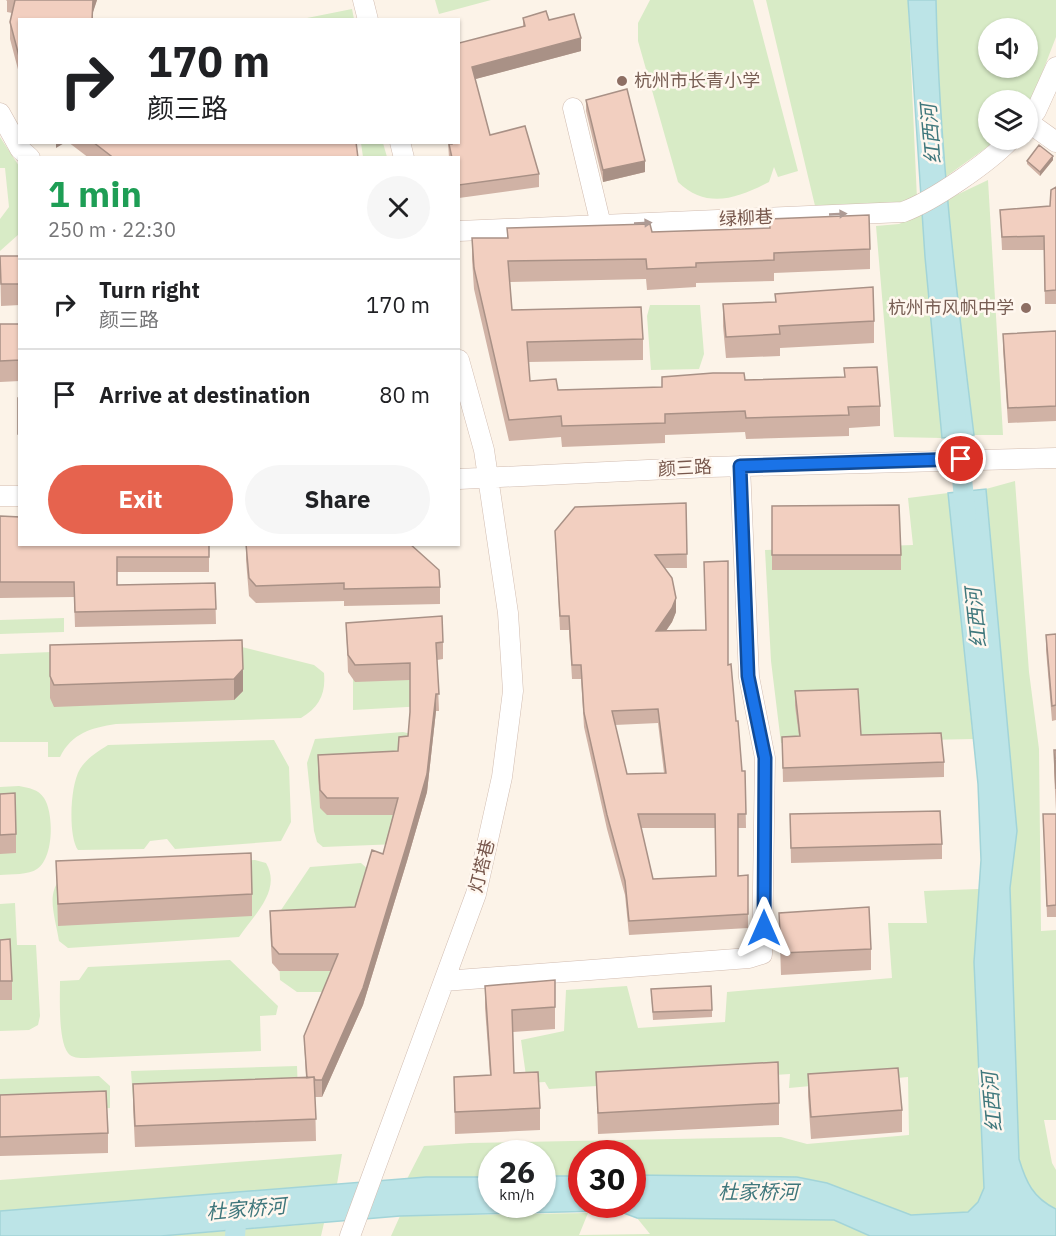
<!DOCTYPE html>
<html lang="en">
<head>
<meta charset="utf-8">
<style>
  :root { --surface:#fff; --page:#f6f6f6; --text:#202124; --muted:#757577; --line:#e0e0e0; --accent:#e6634e }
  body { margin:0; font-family:"IBM Plex Sans","Noto Sans SC",sans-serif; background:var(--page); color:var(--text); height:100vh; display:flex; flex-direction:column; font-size:22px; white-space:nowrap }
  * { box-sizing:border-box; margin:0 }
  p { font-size:20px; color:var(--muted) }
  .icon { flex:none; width:33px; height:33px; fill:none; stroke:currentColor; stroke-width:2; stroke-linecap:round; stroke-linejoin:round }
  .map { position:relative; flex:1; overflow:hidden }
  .side { position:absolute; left:18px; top:156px; width:442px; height:390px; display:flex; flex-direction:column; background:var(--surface); border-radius:0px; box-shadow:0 2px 4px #0004 }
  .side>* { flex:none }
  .banner { position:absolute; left:18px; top:18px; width:442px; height:126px; border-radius:0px; box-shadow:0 2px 4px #0004; background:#fff; color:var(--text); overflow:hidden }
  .fabs { position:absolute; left:978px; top:18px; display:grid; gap:12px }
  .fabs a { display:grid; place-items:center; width:60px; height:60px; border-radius:50%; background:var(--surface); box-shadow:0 2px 4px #0004; font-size:30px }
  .speed { position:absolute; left:478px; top:1140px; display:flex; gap:12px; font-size:30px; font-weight:700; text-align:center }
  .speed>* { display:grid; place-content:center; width:78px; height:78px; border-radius:50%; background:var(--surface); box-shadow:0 2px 4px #0004; line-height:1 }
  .speed small { font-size:15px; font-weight:400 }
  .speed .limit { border:9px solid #d22; background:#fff; color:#111 }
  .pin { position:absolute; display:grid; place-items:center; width:51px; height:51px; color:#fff; margin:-26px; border:3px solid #fff; border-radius:50%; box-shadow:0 2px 6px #0007 }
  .me { position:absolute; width:66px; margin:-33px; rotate:0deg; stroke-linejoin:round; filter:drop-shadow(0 0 4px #0008) }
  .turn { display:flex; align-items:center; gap:21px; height:126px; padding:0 30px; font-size:27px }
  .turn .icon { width:78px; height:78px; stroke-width:2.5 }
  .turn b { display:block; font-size:42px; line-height:51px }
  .round { display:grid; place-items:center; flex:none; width:63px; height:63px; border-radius:32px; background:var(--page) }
  .headline { display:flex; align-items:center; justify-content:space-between; height:102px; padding:0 30px }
  h1 { font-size:36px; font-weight:700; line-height:45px; color:#1e9e55 }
  .cta { display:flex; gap:12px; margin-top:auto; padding:12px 30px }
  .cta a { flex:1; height:69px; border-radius:36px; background:var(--accent); color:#fff; font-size:24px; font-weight:700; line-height:69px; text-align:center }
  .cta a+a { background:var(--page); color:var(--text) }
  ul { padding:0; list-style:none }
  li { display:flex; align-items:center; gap:18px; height:90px; padding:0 30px; border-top:2px solid var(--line) }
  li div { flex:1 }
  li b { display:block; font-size:22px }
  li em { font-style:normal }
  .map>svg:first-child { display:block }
  .green { fill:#d8ebc6; fill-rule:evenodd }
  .water { fill:#bce4e7; stroke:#a2d4d8; stroke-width:1.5 }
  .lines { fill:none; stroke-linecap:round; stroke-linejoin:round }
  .canal { stroke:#bce4e7; stroke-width:20 }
  .minor-casing { stroke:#d1bcb0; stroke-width:21 }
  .minor { stroke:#fff; stroke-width:20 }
  .wall { fill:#d0b2a5; fill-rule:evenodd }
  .shaded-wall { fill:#a99186 }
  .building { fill:#f2cfc0; stroke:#a99186; stroke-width:1.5; fill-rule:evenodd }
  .oneway { fill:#ad9a94 }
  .route-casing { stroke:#114b97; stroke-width:15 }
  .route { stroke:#1a73e8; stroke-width:10 }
  .education-dot { fill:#8d6e63; stroke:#fff7ef; stroke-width:2 }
  .labels { text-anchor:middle; stroke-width:5; stroke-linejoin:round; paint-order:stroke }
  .education-label { font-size:18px; fill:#785e54; stroke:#fff7ef; text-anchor:start }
  .street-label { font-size:18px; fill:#77574c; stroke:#fff7ef }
  .water-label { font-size:20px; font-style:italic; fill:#3f777c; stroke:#fff7ef }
</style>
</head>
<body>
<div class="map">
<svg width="1056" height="1236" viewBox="0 0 1056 1236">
  <rect width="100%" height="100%" fill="#fcf3e8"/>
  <path class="green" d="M435,0H491L439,14Z
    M650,0H753L798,171L778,177L774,167L769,182C738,198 707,210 678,182L638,41V23Z
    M766,0H908L917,199L912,206L816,210Z
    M936,0H1056V37L1029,107L1028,109V100H988V140H997L944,178L938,92ZM988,28H1028V68H988Z
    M352,9L354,19H302Z
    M0,137L19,166V234L0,251V219L9,207L5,168H0Z
    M361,143H383L387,157H363Z
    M988,180L1003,435H974L946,200Z
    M922,213L942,438L894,437L876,226L899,224Z
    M650,305H700L704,354L699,369L651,370L647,316Z
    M1015,481L1029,672L1039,749L1041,931L1056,930V1120H1044L1052,1163L1056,1170V1209C1033,1198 1026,1182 1019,1159L1010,888L1017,831L986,489Z
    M948,493L973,739L781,743L771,661L765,550L913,545L908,498Z
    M64,618V632L0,634V620Z
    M234,645L314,665L324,673C326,694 319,707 301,718L116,724C91,728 72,733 60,757H48V742H0V654Z
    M418,649L425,706L353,710V654Z
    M403,732L416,735L398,844L323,847L317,842L314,831L307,763L315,739Z
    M274,740L289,767L291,822L281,841L175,849L167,839L150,841L144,849L78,850C68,836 70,785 80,769C87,758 97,752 108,745Z
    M19,786C29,788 38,789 44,798C54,813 54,858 37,869C29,875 11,874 0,875V787Z
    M255,860L266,863C282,890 254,915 239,937L68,948L59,941C54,910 42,886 74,868Z
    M361,863L377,877L346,992H297L280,980L277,916L310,867Z
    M979,889L974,962L984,1189L978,1202L968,1212L911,1215L827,1183L797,1177L633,1175V1154H582V1176H543V1154H492V1177L407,1179L424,1146L470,1143L781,1137L807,1144L909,1135L908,1077L789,1088L790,1074L549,1089L545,1082L527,1083L521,1040L564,1031L566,990L627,986L638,1028L725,1022L727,992L892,978L888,923H927L924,891Z
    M15,903L17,945H36L40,1016L38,1025L29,1030L0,1031V904Z
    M230,960L278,1006L276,1015L260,1016L261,1051L86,1058C79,1058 72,1058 68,1053C58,1040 60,998 60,981L79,980L88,967Z
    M297,1066L298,1092L133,1099L131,1071Z
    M99,1076L110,1086V1108L0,1114V1079Z
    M342,1154L337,1184L0,1211V1180Z
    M588,1213L579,1235L650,1234L637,1218L834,1220L870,1236H391L400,1216Z
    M324,1223L321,1236H161Z"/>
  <path class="water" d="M908,0H936C939,146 956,290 974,435L942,438L925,257Z
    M986,489L1017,831L1010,888L1019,1159C1026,1182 1033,1198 1056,1209V1236H870L834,1220L637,1218L621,1212L604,1211L400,1216L161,1236H0V1211L426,1177H492V1204H543V1176H582V1204H633V1175L797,1177L827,1183L911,1215L968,1212L978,1202L984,1188L974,962L981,860L978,784L948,493Z"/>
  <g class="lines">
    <path class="canal" d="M955,412L966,517
      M235,1236L237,1211"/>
    <g class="minor-casing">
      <path id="minor" d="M363,0L368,20
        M573,108L601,225
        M0,113L20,149L30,158
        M1028,120L1036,111L1056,67
        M1028,122L1056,142
        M400,142L404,158
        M459,231L903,212C933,201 988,163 1010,140
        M459,479L710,467L1056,458
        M0,496H20
        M444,981L749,958L762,954L765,758L749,677L740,466
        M350,1236L476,894L502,777L513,691L508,613L484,450L459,360"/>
    </g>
    <use href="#minor" class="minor"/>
  </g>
  <path class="wall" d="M6,0H97L93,12L20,20V77L10,39V22L12,13L7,12V1Z
    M523,18L549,20L581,51L475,79L490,135L539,174V187L459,198V158H449L448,142H459V43L523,27Z
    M586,100L645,172L603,182L586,111Z
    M68,142H356L358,158H89Z
    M1053,160L1040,176L1027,164V161Z
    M1056,187V304H1045L1044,250H1002L1000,210L1050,206Z
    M769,219L870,249V269L774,273V281L696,283V287L647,290L646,279L510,282L512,310L643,339V360L528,362L530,381L558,390L662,387L745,380L880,406V426L849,428V436L746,439L745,432L665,435V443L562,447L561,437L509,441L474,289L472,259V238H507V228L652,232L769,228Z
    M0,256H20V305L1,306Z
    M723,304L874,321V343L780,348V356L726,358L723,326Z
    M0,324H20V381L0,382Z
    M1056,331V421L1008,423L1003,349V334Z
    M18,398H20V456H18Z
    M686,503L687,568H665L676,612L672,622L666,631L728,665L742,771H745L746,828H738V876L748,875V928L629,935L625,895L607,829L584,727L581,679H572L569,630H560L555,531ZM658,723L664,773L627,774L615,725ZM641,828H715L716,876L653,879Z
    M772,506L901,555V570H772Z
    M0,516L209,544V572H117V585L215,583L216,624L75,627L74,597L0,598Z
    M246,544L440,587V604L344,606V601L256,603L249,596L246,560Z
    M346,623L443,642V659L437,660L439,711H436L427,792L407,861L363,1005L322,1097H315L316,1141L135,1147L133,1106V1084L306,1078L304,1036L331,971H279L272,963L270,928V911L355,907L383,854L393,815H327L320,808L318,773V755L398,751L408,736L410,713V680L355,682L348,672Z
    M1056,634V720L1052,721L1046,650V635Z
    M242,640L243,691L234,700L54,707L50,698V645Z
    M795,691L861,735L944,762V777L783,782L782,737L799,736L795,706Z
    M1054,750H1056V811L1054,772Z
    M0,794L16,834V853L0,854Z
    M790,814L942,844V859L791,863Z
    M1043,814H1056V917H1047Z
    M56,861L252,894V916L58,926Z
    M779,913L871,949V970L781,975Z
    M0,940L12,981V1000H0Z
    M555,980V1029L513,1032L514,1073L540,1108V1130L455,1134L454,1077L490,1075L485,1008V986Z
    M651,989L712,1010V1017L653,1020Z
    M596,1072L779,1103V1125L598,1134Z
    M808,1074L902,1110V1132L811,1139L808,1096Z
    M0,1095L108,1133V1153L0,1156Z"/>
  <path class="shaded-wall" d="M93,0H97L93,12V20H92Z
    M581,38V51L472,80V67Z
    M56,142H66L56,148Z
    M1053,156V160L1040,176V172Z
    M645,161V172L603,182V170Z
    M676,598V612L672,622L656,645V631Z
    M243,669V691L234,700V679Z
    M436,694V711L427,792L407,861L363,1005L322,1097V1080Z"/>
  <path class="building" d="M15,0H93L92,20H20V60L10,22Z
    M546,11L549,20L574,14L581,38L472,67L490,135L525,126L539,174L459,185V158H452L449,144H452V142H459V43L525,26L523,18Z
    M627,89L645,161L603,170L586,100Z
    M93,142H356L358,158H110L111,156Z
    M1039,145L1053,156L1040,172L1027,161Z
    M1056,187V290L1045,291L1044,236L1002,237L1000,210L1050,206L1051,190Z
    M869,215L870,249L774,253V260L696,263V267L647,269L646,259L508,261L512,310L641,307L643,339L527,342L530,381L556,379L558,390L662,387V377L713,373H744L745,380L845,377L844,368L877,367L880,406L848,407L849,415L746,418L745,411L665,414V423L562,426L561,416L509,420L474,268L472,238H508L507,228L650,224L652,232L770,228L769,219Z
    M0,256H20V284H1Z
    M873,287L874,321L779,326L780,334L726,337L723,304L776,302L775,294Z
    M0,324H20V360L0,361Z
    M1056,331V406L1008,408L1003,334Z
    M18,398H20V434H18Z
    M686,503L687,554L655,555L672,578L676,598L672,608L656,631L706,630L704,562L728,561V665L731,664L736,721H738L742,771H745L746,814H738V876L748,875V914L629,921L625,881L607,815L584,713L581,665H572L569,616H560L555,531L575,507ZM658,709L666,773L627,774L612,711ZM638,814H715L716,876L653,879Z
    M899,505L901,555H772V506Z
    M0,516L20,517V544H209V557H117V585L215,583L216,609L75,612L74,582H0Z
    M246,544H410L439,570L440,587L344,589V583L256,586L249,578Z
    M442,616L443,642L436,643L439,694H436L427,774L407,844L363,988L322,1080H315L314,1077L307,1078L304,1036L338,954H279L272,946L270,911L355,907L372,850L383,854L398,798H327L320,790L318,755L398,751L399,737L408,736L410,712V663L355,665L348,655L346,623Z
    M1056,634V705L1052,706L1046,635Z
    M242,640L243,669L234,679L54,685L50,676V645Z
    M858,689L861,735L941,733L944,762L783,768L782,737L800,736L795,691Z
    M1054,750H1056V789Z
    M15,793L16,834L0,835V794Z
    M940,811L942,844L791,848L790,814Z
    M1043,814H1056V905L1047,906Z
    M251,853L252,894L58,904L56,861Z
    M869,907L871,949L781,953L779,913Z
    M10,939L12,981H0V940Z
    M555,980V1007L512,1010L514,1073L538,1072L540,1108L455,1112L454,1077L491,1075L485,986Z
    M711,986L712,1010L653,1012L651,989Z
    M778,1062L779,1103L598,1113L596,1072Z
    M898,1068L902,1110L811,1117L808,1074Z
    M314,1077L316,1119L135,1126L133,1084Z
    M106,1091L108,1133L0,1137V1095Z"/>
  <defs><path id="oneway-solid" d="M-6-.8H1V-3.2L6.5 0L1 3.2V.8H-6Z" transform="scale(1.5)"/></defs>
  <g class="oneway">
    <use href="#oneway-solid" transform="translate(838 214) rotate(-3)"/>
    <use href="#oneway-solid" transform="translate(643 223) rotate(-3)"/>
  </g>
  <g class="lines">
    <g class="route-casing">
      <path id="route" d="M764,928L765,758L748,676L740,466L961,459"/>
    </g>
    <use href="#route" class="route"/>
  </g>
  <g class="education-dot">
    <circle cx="622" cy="81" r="6"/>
    <circle cx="1026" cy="308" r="6"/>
  </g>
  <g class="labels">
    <g class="education-label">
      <text x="634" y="87">杭州市长青小学</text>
      <text x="1014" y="314" text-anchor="end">杭州市风帆中学</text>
    </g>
    <g class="street-label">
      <text transform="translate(746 218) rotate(-3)" y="6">绿柳巷</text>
      <text transform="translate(685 468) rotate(-3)" y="6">颜三路</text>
      <text transform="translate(482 866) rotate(-76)" y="6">灯塔巷</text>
    </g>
    <g class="water-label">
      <text transform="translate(931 134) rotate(-95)" y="7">红西河</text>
      <text transform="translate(976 618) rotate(-96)" y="7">红西河</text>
      <text transform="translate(992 1102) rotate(-95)" y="7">红西河</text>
      <text x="758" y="1199">杜家桥河</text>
      <text transform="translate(246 1209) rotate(-5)" y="7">杜家桥河</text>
    </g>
  </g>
</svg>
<div class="fabs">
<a><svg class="icon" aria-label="sound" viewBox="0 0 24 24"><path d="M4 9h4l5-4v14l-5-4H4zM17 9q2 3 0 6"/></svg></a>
<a><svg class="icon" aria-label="layers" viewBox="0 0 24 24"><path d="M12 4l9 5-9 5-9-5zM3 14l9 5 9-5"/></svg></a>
</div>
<div class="speed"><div>26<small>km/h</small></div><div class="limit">30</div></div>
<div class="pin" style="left:961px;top:459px;background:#d93025"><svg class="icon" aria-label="arrive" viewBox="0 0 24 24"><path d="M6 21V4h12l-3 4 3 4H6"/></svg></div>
<svg class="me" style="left:764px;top:928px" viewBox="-20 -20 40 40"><path d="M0-17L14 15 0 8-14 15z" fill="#1a73e8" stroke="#fff" stroke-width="4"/></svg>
<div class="banner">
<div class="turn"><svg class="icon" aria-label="right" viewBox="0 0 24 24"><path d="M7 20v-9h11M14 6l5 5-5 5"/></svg><div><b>170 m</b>颜三路</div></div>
</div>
<section class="side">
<div class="headline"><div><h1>1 min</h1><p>250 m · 22:30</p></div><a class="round"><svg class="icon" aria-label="close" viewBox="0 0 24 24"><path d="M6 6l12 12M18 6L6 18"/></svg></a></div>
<ul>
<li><svg class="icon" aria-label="right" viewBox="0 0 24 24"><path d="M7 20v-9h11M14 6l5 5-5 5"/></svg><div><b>Turn right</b><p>颜三路</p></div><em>170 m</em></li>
<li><svg class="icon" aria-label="arrive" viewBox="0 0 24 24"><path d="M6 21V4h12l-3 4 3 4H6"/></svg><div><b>Arrive at destination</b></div><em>80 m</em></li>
</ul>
<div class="cta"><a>Exit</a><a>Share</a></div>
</section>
</div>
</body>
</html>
